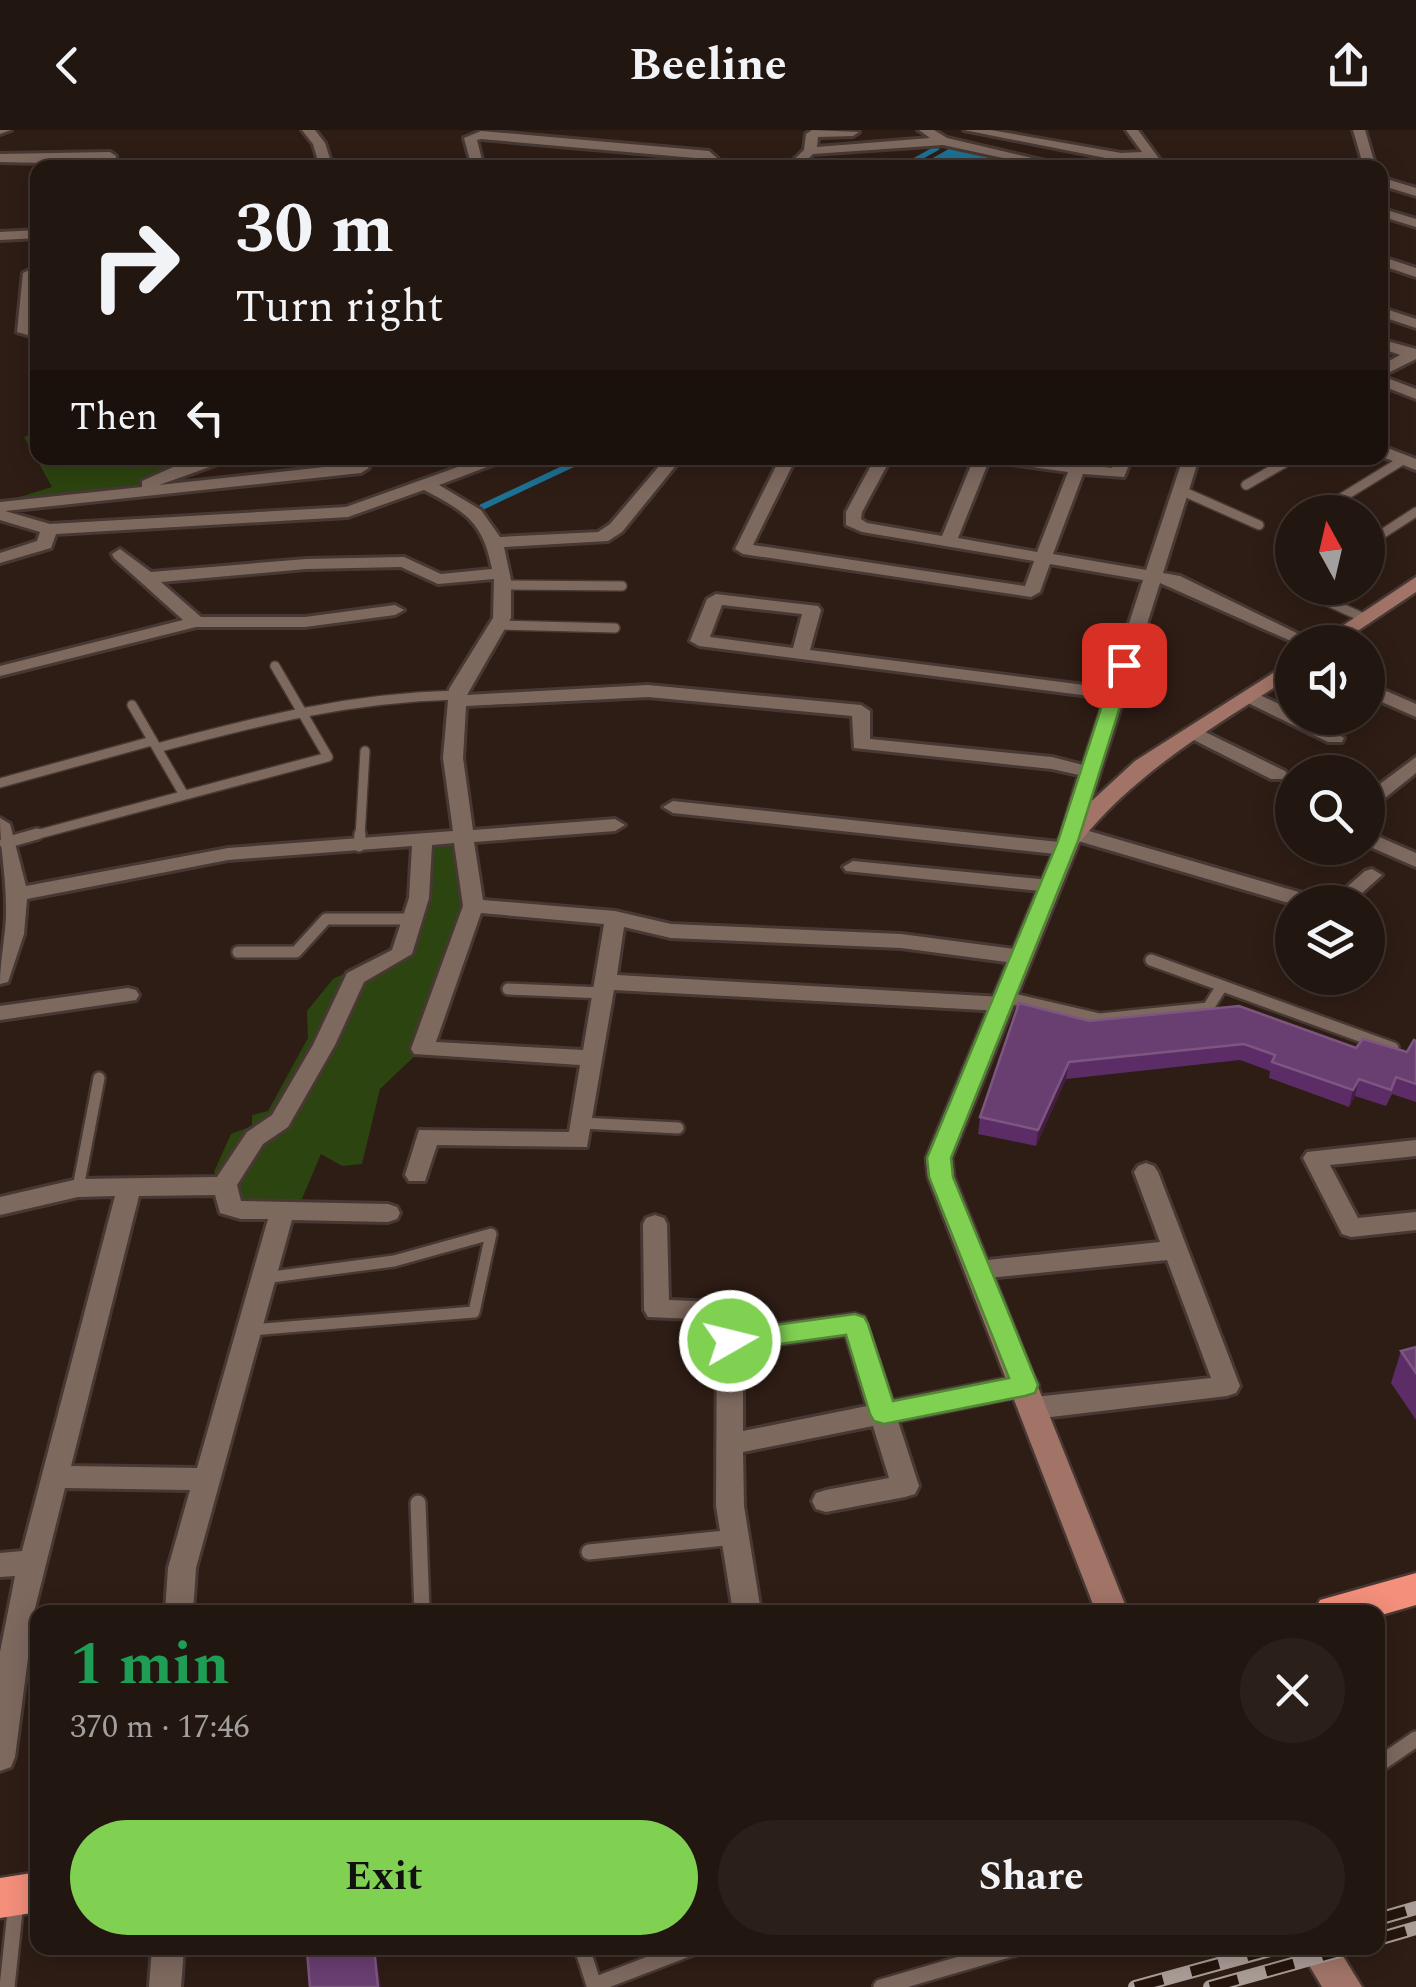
<!DOCTYPE html>
<html lang="en">
<head>
<meta charset="utf-8">
<style>
  :root { --surface:#221610; --page:#2a1f19; --text:#f1f3f6; --muted:#a29f9f; --line:#3f3530; --accent:#80d052 }
  body { margin:0; font-family:Spectral,serif; background:var(--page); color:var(--text); height:100vh; display:flex; flex-direction:column; font-size:38px; white-space:nowrap }
  * { box-sizing:border-box; margin:0 }
  p { font-size:32px; color:var(--muted) }
  .icon { flex:none; width:55px; height:55px; fill:none; stroke:currentColor; stroke-width:2; stroke-linecap:round; stroke-linejoin:round }
  .map { position:relative; flex:1; overflow:hidden }
  .drawer { position:absolute; left:30px; top:1475px; width:1355px; height:350px; display:flex; flex-direction:column; background:var(--surface); border-radius:20px; box-shadow:0 5px 25px #0003,0 0 0 2px var(--line) }
  .drawer>* { flex:none }
  .guide { position:absolute; left:30px; top:30px; width:1358px; height:305px; border-radius:20px; box-shadow:0 5px 25px #0003,0 0 0 2px var(--line); background:#221610; color:var(--text); overflow:hidden }
  .needle { width:65px; rotate:352deg }
  .tools { position:absolute; left:1275px; top:365px; display:grid; gap:20px }
  .tools a { display:grid; place-items:center; width:110px; height:110px; border-radius:50%; background:var(--surface); box-shadow:0 5px 25px #0003,0 0 0 2px var(--line); font-size:50px }
  .pin { position:absolute; display:grid; place-items:center; width:85px; height:85px; color:#fff; margin:-42px; border-radius:20px; box-shadow:0 5px 15px #0006 }
  .me { position:absolute; width:110px; margin:-55px; rotate:82deg; stroke-linejoin:round; filter:drop-shadow(0 0 8px #0008) }
  .turn { display:flex; align-items:center; gap:35px; height:210px; padding:0 40px; font-size:45px }
  .turn .icon { width:130px; height:130px; stroke-width:2.5 }
  .turn b { display:block; font-size:70px; line-height:85px }
  .then { display:flex; align-items:center; height:95px; padding:0 40px; background:#0003; gap:20px; font-size:38px }
  .round { display:grid; place-items:center; flex:none; width:105px; height:105px; border-radius:52px; background:var(--page) }
  .summary { display:flex; align-items:center; justify-content:space-between; height:170px; padding:0 40px }
  h1 { font-size:60px; font-weight:700; line-height:75px; color:#1e9e55 }
  .primary-button { display:flex; gap:20px; margin-top:auto; padding:20px 40px }
  .primary-button a { flex:1; height:115px; border-radius:60px; background:var(--accent); color:#111; font-size:40px; font-weight:700; line-height:115px; text-align:center }
  .primary-button a+a { background:var(--page); color:var(--text) }
  header { display:flex; justify-content:space-between; align-items:center; height:130px; padding:0 40px; background:var(--surface); font-size:45px; font-weight:700 }
  .map>svg:first-child { display:block }
  .green { fill:#2c440f }
  .water { fill:#1d7294 }
  .lines { fill:none; stroke-linecap:round; stroke-linejoin:round }
  .stream-far1 { stroke:#1d7294; stroke-width:5 }
  .stream { stroke:#1d7294; stroke-width:6 }
  .lane-far2-casing { stroke:#473833; stroke-width:12 }
  .lane-far1-casing { stroke:#473833; stroke-width:16 }
  .lane-casing { stroke:#473833; stroke-width:20 }
  .street-casing { stroke:#473833; stroke-width:6 }
  .secondary-casing { stroke:#473833; stroke-width:5 }
  .highway-casing { stroke:#473833; stroke-width:5 }
  .lane-far2 { stroke:#7e695f; stroke-width:9 }
  .lane-far1 { stroke:#7e695f; stroke-width:11 }
  .lane { stroke:#7e695f; stroke-width:15 }
  .street { fill:#7e695f; fill-rule:evenodd }
  .secondary { fill:#a17467; fill-rule:evenodd }
  .highway { fill:#f38f7b; fill-rule:evenodd }
  .rail-casing { stroke:#aa9c96; stroke-width:14 }
  .rail { stroke:#24140c; stroke-width:10; stroke-dasharray:29; stroke-linecap:butt }
  .wall { fill:#5b2c66 }
  .shaded-wall { fill:#431e41 }
  .building { fill:#693e71; stroke:#7c5680; stroke-width:2.5 }
  .route { fill:#80d052; stroke:#538735; stroke-width:2.5 }
</style>
</head>
<body>
<header><svg class="icon" aria-label="back" viewBox="0 0 24 24"><path d="M15 5l-7 7 7 7"/></svg>Beeline<svg class="icon" aria-label="share" viewBox="0 0 24 24"><path d="M12 15V3M7 8l5-5 5 5M5 13v7h14v-7"/></svg></header>
<div class="map">
<svg width="1416" height="1857" viewBox="0 0 1416 1857">
  <rect width="100%" height="100%" fill="#2e1d15"/>
  <path class="green" d="M37,302L38,328H227L186,337L131,363L0,373L52,357L24,307Z
    M464,709L473,776L422,919L380,959L362,1034L342,1036L321,1024L296,1083L229,1077L214,1042L231,1004L252,996V985L268,981L308,908L307,881L333,849L388,822L415,782L422,711Z"/>
  <path class="water" d="M954,16L1019,32L1016,35L1026,37H989L982,32L963,33V37L915,38Z"/>
  <g class="lines">
    <path class="stream-far1" d="M901,38L937,18L936,11L918,0"/>
    <path class="stream" d="M482,377L586,328"/>
    <g class="lane-far2-casing">
      <path id="lane-far2" d="M1246,355L1293,328
        M1180,360L1259,395
        M1330,375L1403,330
        M1368,413L1416,382
        M502,455L622,456
        M1298,458L1364,488
        M498,495L615,498
        M132,575L184,665
        M157,618C263,590 346,568 457,565
        M0,653L152,611
        M28,707L328,627L275,536
        M360,707L365,621"/>
    </g>
    <g class="lane-far1-casing">
      <path id="lane-far1" d="M5,713L37,704
        M359,716L360,704
        M238,822H296L326,789H412
        M1151,830L1393,918
        M508,859L604,863
        M1005,867L1100,889L1208,878L1222,856
        M582,993L678,998
        M78,1058L99,948
        M250,1200L474,1182L491,1104L394,1131L264,1148"/>
    </g>
    <g class="lane-casing">
      <path id="lane" d="M418,1373L422,1482
        M589,1422L735,1407
        M1378,1635L1416,1609
        M582,1818L594,1855L691,1818
        M7,1857L16,1772
        M881,1857L1015,1818"/>
    </g>
    <g class="street-casing">
      <path id="street" d="M0,0H11L0,4Z
        M302,0H315L325,13L333,38H320L313,14Z
        M812,0L859,2L853,6L818,7L817,17L930,8L919,0H934L947,8L1075,38H1049L943,15L813,24L799,38H785L804,20L806,4Z
        M964,0H991L1121,23L1142,22L1126,0H1138L1166,38H1153L1148,30L1121,31Z
        M1353,0H1365L1376,38H1364Z
        M481,1L709,21L718,29L712,38H678L706,29L481,9L477,10L484,38H472L464,8Z
        M110,22L116,26L115,38H103V30L55,32V38H43V33L0,32V24Z
        M1380,47L1416,58V66L1380,55Z
        M1380,78L1416,89V97L1380,86Z
        M38,100V108L0,110V102Z
        M1380,126L1416,138V147L1380,135Z
        M38,136L32,199L38,200V208L17,202L23,143Z
        M1380,177L1416,189V198L1380,186Z
        M1380,209L1416,219V229L1382,246L1416,259V269L1380,255V236L1400,225L1380,218Z
        M1380,315L1416,329V340L1380,326Z
        M207,328H235L159,355L361,333L369,338L361,343L5,381L50,394L346,377L483,328H505L503,331L439,355L481,380L500,407L598,402L610,394L666,328H682L622,402L608,411L504,417L511,450V488L467,565L648,555L861,575L870,581V609L1052,627L1083,635L1105,568L699,516L690,511L707,469L716,464L818,476L821,480L810,520L1108,558L1143,450L1050,434L1040,462L1031,467L743,424L735,419L780,328H796L753,415L1025,456L1034,431L862,402L846,395V382L875,328H891L862,382L861,389L867,393L942,406L974,328H990L958,408L1037,422L1068,342L1003,333L995,328H1034L1112,338L1116,328H1132L1124,347L1083,344L1053,424L1146,440L1183,328H1199L1163,443L1180,446L1315,512H1293L1160,453L1082,699L1316,767L1319,772L1292,774L1078,711L1072,723L1065,725L673,683L663,677L673,671L1059,712L1079,645L1052,639L854,618L852,586L648,567L466,576L463,628L473,700L615,689L625,695L615,701L474,712L483,770L615,781L671,794L901,804L1021,820L1032,827L1021,834L901,818L671,808L624,797L617,845L1002,867L1013,874L1002,881L614,860L587,1017L437,1015L425,1051H409L405,1045L419,1000L569,1002L580,935L414,924L411,919L463,776L454,713L432,715L429,768L412,824L364,852L335,915L288,997L263,1014L237,1055L241,1071L388,1074L397,1077L400,1083L397,1089L388,1092L292,1090L196,1438L193,1482H165L168,1438L190,1360L65,1358L34,1482L15,1627L11,1637L0,1641V1522L15,1446L0,1447V1423L22,1421L115,1066L78,1067L0,1085V1067L78,1049L217,1047L247,1002L272,985L313,915L347,843L392,820L409,768L412,716L228,730L27,769L24,804L8,852L0,854C0,827 7,802 6,775C6,746 0,718 0,688L10,694L26,756L228,718L453,701L443,628L449,559L493,488L494,449L438,454L401,437L306,439L161,452L201,487H305L395,475L404,480L395,485L305,497H196L0,546V536L183,490L114,428L112,424L120,419L151,442L306,429L404,427L441,444L492,439C483,392 466,382 424,360L348,387L56,404L51,418L0,433V423L37,411L40,402L0,390V372L142,357V351L180,334ZM722,475L802,484L793,518L710,507ZM481,783L604,794L583,920L436,912ZM215,1065L220,1083L241,1089H268L197,1338L71,1336L139,1066Z
        M1368,553L1416,574V587L1368,566Z
        M1249,560L1292,580V588H1308L1344,608L1342,612H1328L1242,570L1240,566Z
        M1195,597L1285,641L1288,645L1285,649H1271L1188,607L1186,603Z
        M1416,627V643L1375,676L1368,678V663Z
        M1368,702L1416,723V737L1368,716Z
        M853,731L1050,750L1060,756L1050,762L846,741L843,737Z
        M1372,739L1382,745L1352,772H1330L1365,741Z
        M128,858L136,860L139,865L136,870L0,890V876Z
        M1416,1010V1026L1330,1035L1358,1088L1416,1082V1100L1351,1107L1342,1104L1303,1028L1307,1022Z
        M1146,1033L1154,1036L1158,1042L1240,1256L1236,1263L1227,1266L1034,1289L1025,1285L1021,1278L1025,1271L1034,1267L1211,1248L1167,1130L978,1149L969,1147L966,1140L969,1133L978,1131L1160,1112L1134,1042L1138,1036Z
        M655,1085L664,1088L667,1094L669,1170L739,1173L743,1199L855,1184L864,1187L892,1271L1025,1245L1034,1248L1038,1255L1034,1262L1025,1265L898,1291L919,1356L915,1364L905,1367L826,1382L816,1379L812,1371L816,1363L826,1360L889,1348L873,1296L743,1322L744,1376L761,1482H733L716,1376L717,1190L648,1187L644,1180L643,1094L646,1088ZM846,1205L867,1276L743,1301V1219Z
        M152,1818H184L181,1857H149Z"/>
    </g>
    <g class="secondary-casing">
      <path id="secondary" d="M1416,447V462L1341,512H1318Z
        M1292,531V546C1216,596 1137,640 1079,713L952,1028L954,1047L1128,1482H1096L928,1047L926,1028L1060,706L1083,679L1135,631Z
        M1299,1818H1338L1362,1857H1322Z"/>
    </g>
    <g class="highway-casing">
      <path id="highway" d="M1416,1443V1475L1378,1486V1482H1314L1320,1470Z
        M38,1742V1782L0,1788V1748Z"/>
    </g>
    <use href="#lane-far2" class="lane-far2"/>
    <use href="#lane-far1" class="lane-far1"/>
    <use href="#lane" class="lane"/>
    <use href="#street" class="street"/>
    <use href="#secondary" class="secondary"/>
    <use href="#highway" class="highway"/>
    <g class="rail-casing">
      <path id="rail" d="M1378,1789L1416,1778
        M1378,1809L1416,1798
        M1135,1857L1277,1818
        M1210,1857L1350,1818"/>
    </g>
    <use href="#rail" class="rail"/>
  </g>
  <path class="wall" d="M1089,891L1407,922L1416,911V972L1392,964L1386,976L1355,966L1349,977L1269,948L1270,941L1240,930L1066,949L1036,1016L978,1004L980,987Z
    M1416,1217V1290L1391,1253L1401,1221Z"/>
  <path class="shaded-wall" d="M1069,932L1066,949L1036,1016L1038,1000Z
    M1359,949L1355,966L1349,977L1353,960Z
    M374,1818L377,1829L381,1857H378Z"/>
  <path class="building" d="M1019,873L1089,891L1239,876L1356,918L1363,909L1407,922L1414,910L1416,911V954L1396,947L1391,960L1359,949L1353,960L1272,932L1275,925L1244,914L1069,932L1038,1000L980,987Z
    M1416,1217V1243L1401,1221Z
    M324,1818H374L378,1857H310L307,1821Z"/>
  <path class="route" d="M1124,529L1133,535L1078,711L951,1028L953,1047L1038,1255L1035,1263L1025,1266L884,1294L874,1291L870,1284L846,1205L730,1221L721,1218L717,1211L721,1204L730,1201L855,1184L864,1187L868,1194L893,1271L1009,1248L929,1047L927,1028L1058,711L1115,535Z"/>
</svg>
<div class="tools">
<a><svg class="needle" viewBox="-14 -14 28 28"><path d="M0-13l5 13h-10z" fill="#e53935"/><path d="M0 13l5-13h-10z" fill="#a29f9f"/></svg></a>
<a><svg class="icon" aria-label="sound" viewBox="0 0 24 24"><path d="M4 9h4l5-4v14l-5-4H4zM17 9q2 3 0 6"/></svg></a>
<a><svg class="icon" aria-label="search" viewBox="0 0 24 24"><circle cx="10" cy="10" r="6"/><path d="M15 15l6 6"/></svg></a>
<a><svg class="icon" aria-label="layers" viewBox="0 0 24 24"><path d="M12 4l9 5-9 5-9-5zM3 14l9 5 9-5"/></svg></a>
</div>
<div class="pin" style="left:1124px;top:535px;background:#d93025"><svg class="icon" aria-label="arrive" viewBox="0 0 24 24"><path d="M6 21V4h12l-3 4 3 4H6"/></svg></div>
<svg class="me" style="left:730px;top:1211px" viewBox="-20 -20 40 40"><circle r="17" fill="#80d052" stroke="#fff" stroke-width="3"/><path d="M0-11L8 9 0 5-8 9z" fill="#fff"/></svg>
<div class="guide">
<div class="turn"><svg class="icon" aria-label="right" viewBox="0 0 24 24"><path d="M7 20v-9h11M14 6l5 5-5 5"/></svg><div><b>30 m</b>Turn right</div></div>
<div class="then">Then<svg class="icon" aria-label="left" viewBox="0 0 24 24"><path d="M17 20v-9H6M10 6l-5 5 5 5"/></svg></div>
</div>
<section class="drawer">
<div class="summary"><div><h1>1 min</h1><p>370 m · 17:46</p></div><a class="round"><svg class="icon" aria-label="close" viewBox="0 0 24 24"><path d="M6 6l12 12M18 6L6 18"/></svg></a></div>
<div class="primary-button"><a>Exit</a><a>Share</a></div>
</section>
</div>
</body>
</html>
